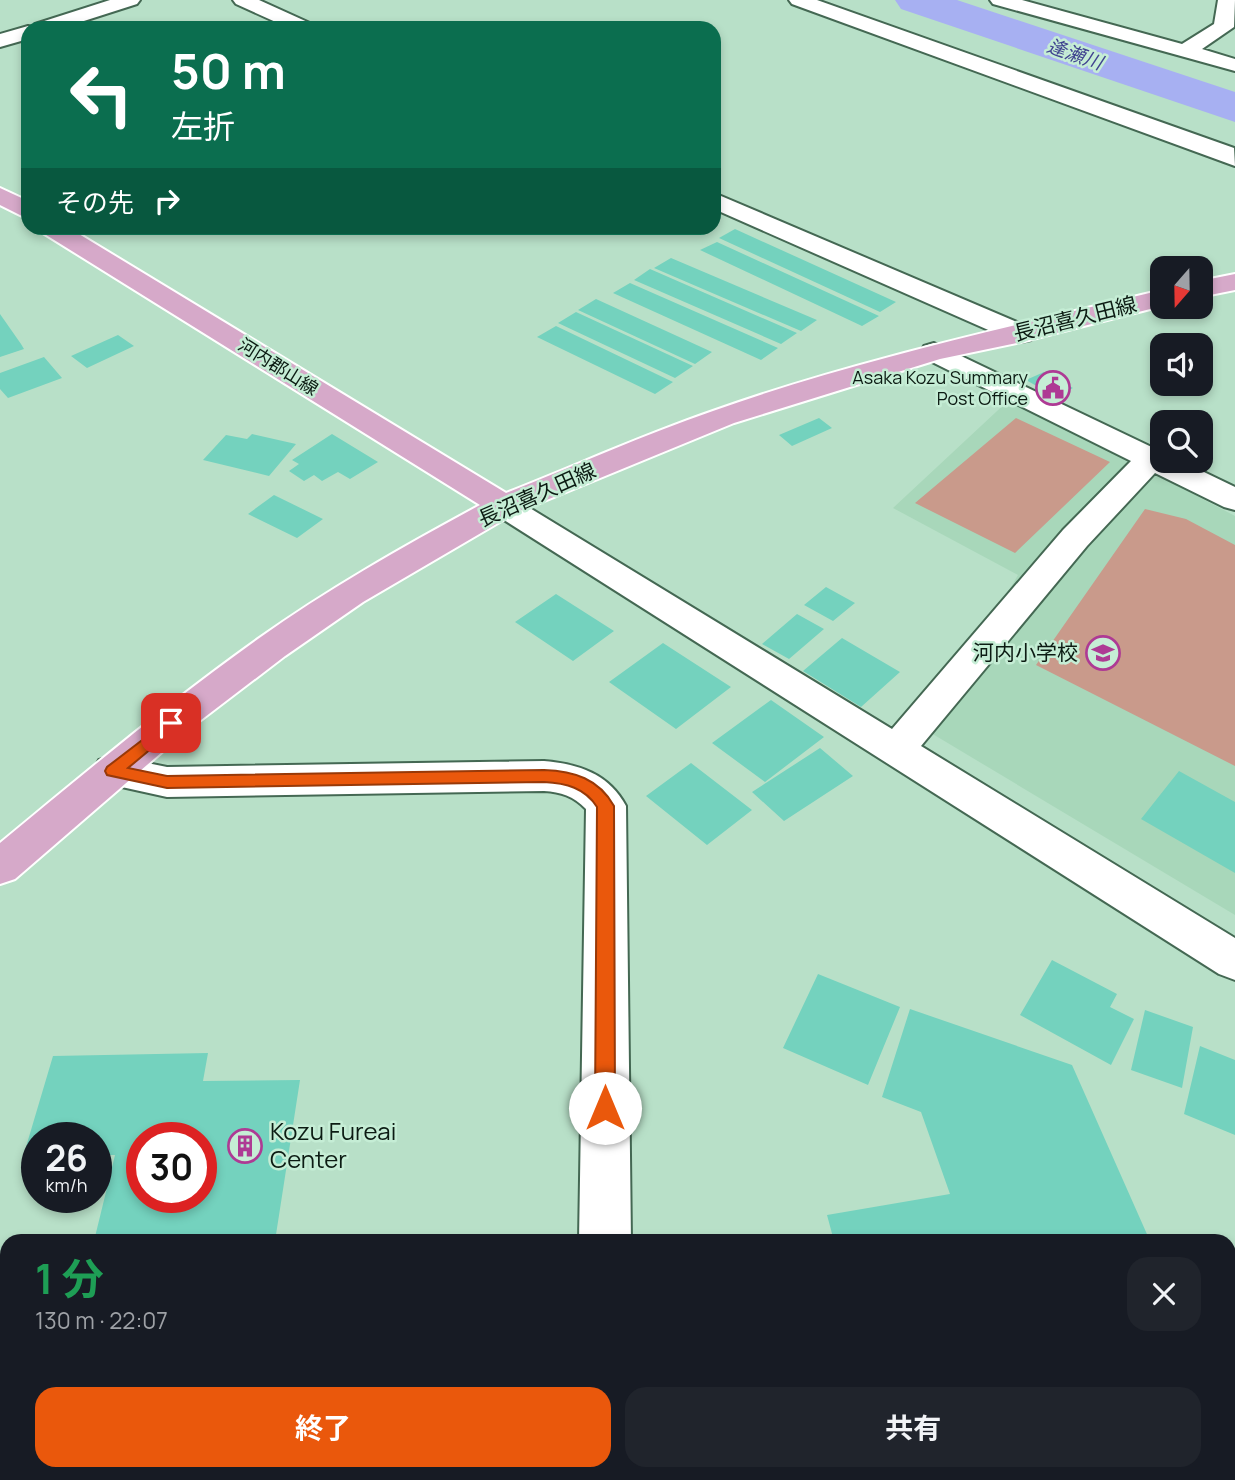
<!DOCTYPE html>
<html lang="ja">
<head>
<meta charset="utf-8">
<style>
  :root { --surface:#171b24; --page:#20242c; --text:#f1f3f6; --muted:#9ea1a6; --accent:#ea580c }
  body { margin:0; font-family:Manrope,"Noto Sans JP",sans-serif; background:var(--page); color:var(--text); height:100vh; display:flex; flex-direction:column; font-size:26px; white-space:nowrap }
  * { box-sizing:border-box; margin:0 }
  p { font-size:23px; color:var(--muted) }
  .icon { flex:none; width:38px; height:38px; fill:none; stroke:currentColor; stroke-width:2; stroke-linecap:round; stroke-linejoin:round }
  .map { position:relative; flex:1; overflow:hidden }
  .details { position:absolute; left:0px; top:1234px; width:1236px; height:247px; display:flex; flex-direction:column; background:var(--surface); border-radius:21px 21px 0 0; box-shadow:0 4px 10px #0003 }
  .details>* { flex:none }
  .hud { position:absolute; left:21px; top:21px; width:700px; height:214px; border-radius:21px; box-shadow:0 4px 10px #0003; background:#0b6e4f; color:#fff; overflow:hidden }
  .needle { width:46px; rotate:200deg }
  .buttons { position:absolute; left:1150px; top:256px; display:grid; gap:14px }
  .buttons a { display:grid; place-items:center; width:63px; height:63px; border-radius:14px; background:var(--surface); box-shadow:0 4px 10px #0003; font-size:35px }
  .speed { position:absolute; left:21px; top:1122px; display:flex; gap:14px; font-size:35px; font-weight:700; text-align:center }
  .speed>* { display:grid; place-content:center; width:91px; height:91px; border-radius:50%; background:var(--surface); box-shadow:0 4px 10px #0003; line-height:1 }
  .speed small { font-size:18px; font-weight:400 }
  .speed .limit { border:10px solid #d22; background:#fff; color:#111 }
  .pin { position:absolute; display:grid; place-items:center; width:60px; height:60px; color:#fff; margin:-30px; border-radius:14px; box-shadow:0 4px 10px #0006 }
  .me { position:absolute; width:77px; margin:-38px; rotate:0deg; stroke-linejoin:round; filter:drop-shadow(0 0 5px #0008) }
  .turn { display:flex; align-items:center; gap:24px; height:147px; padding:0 35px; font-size:32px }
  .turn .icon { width:91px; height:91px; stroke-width:2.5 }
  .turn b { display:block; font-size:49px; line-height:60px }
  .then { display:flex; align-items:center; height:66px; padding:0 35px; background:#0003; gap:14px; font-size:26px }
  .round { display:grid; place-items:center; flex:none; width:74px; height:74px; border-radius:21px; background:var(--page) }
  .overview { display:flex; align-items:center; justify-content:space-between; height:119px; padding:0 35px }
  h1 { font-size:42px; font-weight:700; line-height:52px; color:#1e9e55 }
  .primary-button { display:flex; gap:14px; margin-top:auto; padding:14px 35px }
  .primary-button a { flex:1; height:80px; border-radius:21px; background:var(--accent); color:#fff; font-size:28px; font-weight:700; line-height:80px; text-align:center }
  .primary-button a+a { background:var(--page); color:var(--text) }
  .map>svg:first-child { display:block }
  .built { fill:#a8d7ba }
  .green { fill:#c99a8b }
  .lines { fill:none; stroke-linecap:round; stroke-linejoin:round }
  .river { fill:#a7b0f2; fill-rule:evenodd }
  .building { fill:#74d2be; fill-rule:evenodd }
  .minor-casing { stroke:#446853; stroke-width:4 }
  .major-casing { stroke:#fff; stroke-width:4 }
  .minor { fill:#fff; fill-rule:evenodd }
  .major { fill:#d6a9c9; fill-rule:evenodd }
  .route { fill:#ea580c; stroke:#983908; stroke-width:2 }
  .labels { text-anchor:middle; stroke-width:5; stroke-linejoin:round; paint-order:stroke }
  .far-street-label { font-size:18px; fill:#0c1b13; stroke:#c5edd5 }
  .far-poi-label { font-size:18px; fill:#0c1b13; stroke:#c5edd5; text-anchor:end }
  .far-water-label { font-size:19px; font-style:italic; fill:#404390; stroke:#c5edd5 }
  .street-label { font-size:21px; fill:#0c1b13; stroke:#c5edd5 }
  .poi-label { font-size:21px; fill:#0c1b13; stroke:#c5edd5; text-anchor:end }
  .near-poi-label { font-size:24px; fill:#0c1b13; stroke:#c5edd5; text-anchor:start }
</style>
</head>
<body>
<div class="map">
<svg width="1235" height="1480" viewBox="0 0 1235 1480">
  <rect width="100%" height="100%" fill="#b8e0c8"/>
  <path class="built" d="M1011,398L1235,516V915L926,730L1018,575L893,508Z"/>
  <path class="green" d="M1016,418L1110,462L1015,553L915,503Z
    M1145,509L1186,519L1235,545V766L1036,665Z"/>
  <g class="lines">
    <path class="river" d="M895,0H957L1235,92V122L901,9Z"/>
  </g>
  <path class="building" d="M735,229L896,302L880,312L719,238Z
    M717,242L879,316L862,326L700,250Z
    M671,258L817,320L801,331L654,268Z
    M650,269L797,333L781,344L634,280Z
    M630,283L778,348L761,360L613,293Z
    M596,299L712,352L695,364L578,310Z
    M576,312L693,366L675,378L558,323Z
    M0,314L21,344L24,349L0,357Z
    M556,326L673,382L655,394L537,337Z
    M118,335L134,346L87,368L71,356Z
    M44,357L62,378L8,398L0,389V373Z
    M1044,372L1073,388L1056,397L1026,380Z
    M819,418L832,428L792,446L779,435Z
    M252,434L296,444L269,476L203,460L226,435L247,439Z
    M332,434L378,462L350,479L338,472L322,481L314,475L304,481L289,471L299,464L292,460Z
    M274,495L323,519L297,538L248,514Z
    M826,587L855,603L833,621L804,605Z
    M556,594L614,631L573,661L515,622Z
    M797,614L824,629L789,659L762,644Z
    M842,638L900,672L861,707L803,671Z
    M663,643L731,687L676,729L609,682Z
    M771,700L824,737L765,782L712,743Z
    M820,748L853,776L784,821L752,792Z
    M691,763L752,810L707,845L646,796Z
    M1179,771L1235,802V873L1141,819Z
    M1052,960L1117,994L1110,1007L1134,1019L1111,1065L1020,1015Z
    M818,974L900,1007L868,1085L783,1048Z
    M910,1009L1072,1065L1150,1241H834L827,1215L950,1194L921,1112L882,1097Z
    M1145,1010L1193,1027L1182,1088L1131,1070Z
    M1200,1046L1235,1060V1135L1184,1114Z
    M208,1053L203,1081L300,1080L275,1241H94L115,1155H96V1138H37V1156L23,1157L53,1056ZM142,1138H201V1197H142Z
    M0,1305H7V1435H0Z
    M190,1474H273L272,1480H188Z"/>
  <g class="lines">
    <g class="minor-casing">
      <path id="minor" d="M110,0H140L137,4L62,28H28V39L0,47V34L28,26L33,27L35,24Z
        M233,0H259L312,24L315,28H289L236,4Z
        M789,0H817L1234,148L1235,166L792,4Z
        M990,0H1022L1182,44L1214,24L1218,0H1235L1234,27L1202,49L1235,59V71L993,4Z
        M714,193L1031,328L1035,334L1031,340L1021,342L1011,340L714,209Z
        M934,343L1162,452V460H1179L1235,487V510L1224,507L1155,473L1087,546L921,746L1235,938V980L1219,974L493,513L488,506L493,499L504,496L515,499L892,729L1063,530L1131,461L924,358L920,352L924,346Z
        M113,756L167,767L544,761C579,764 609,774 626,806L631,1241H579L586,809C573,796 561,792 544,791L167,797L99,782L93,771L99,760Z
        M1235,1359V1415L1228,1416V1360Z"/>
    </g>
    <g class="major-casing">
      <path id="major" d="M0,188L28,201V219L0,205Z
        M40,228H69L506,493C575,466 643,435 713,411C859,359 1011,327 1162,290V306L1021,342L940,359L734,423L515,513L363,602L285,656L184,733L15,879L0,884V843C85,773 168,703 258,639C328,589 404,546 480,505L43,233Z
        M1235,274V290L1200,297V281Z"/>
    </g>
    <use href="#minor" class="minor"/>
    <use href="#major" class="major"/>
  </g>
  <path class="route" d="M171,718L178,723L176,728L128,768L167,776L544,770C574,771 599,779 614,806L615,1108L612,1115L605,1117L598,1115L595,1108L597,807C585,788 566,783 544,782L167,788L107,775L105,771L107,767Z"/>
  <defs>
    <g id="civic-ring" transform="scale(1.75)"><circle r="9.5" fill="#c5edd5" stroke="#ae3a94" stroke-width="1.5"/><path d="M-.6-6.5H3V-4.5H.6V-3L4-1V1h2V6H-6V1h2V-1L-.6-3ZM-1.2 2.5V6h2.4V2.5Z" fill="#ae3a94"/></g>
    <g id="school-ring" transform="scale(1.75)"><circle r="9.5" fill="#c5edd5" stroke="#ae3a94" stroke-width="1.5"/><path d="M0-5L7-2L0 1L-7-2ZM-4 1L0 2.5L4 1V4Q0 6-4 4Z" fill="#ae3a94"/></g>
    <g id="building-ring" transform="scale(1.75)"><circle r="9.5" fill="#c5edd5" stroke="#ae3a94" stroke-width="1.5"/><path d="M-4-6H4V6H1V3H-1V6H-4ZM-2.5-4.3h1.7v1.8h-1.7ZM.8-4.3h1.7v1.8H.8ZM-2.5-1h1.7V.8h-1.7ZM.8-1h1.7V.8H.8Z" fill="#ae3a94"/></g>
  </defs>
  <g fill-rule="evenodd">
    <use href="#civic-ring" x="1053" y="388"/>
    <use href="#school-ring" x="1103" y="653"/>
    <use href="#building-ring" x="245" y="1146"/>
  </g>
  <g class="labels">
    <g class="far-street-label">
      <text transform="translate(278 367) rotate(32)" y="6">河内郡山線</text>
    </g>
    <g class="far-poi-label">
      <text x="1028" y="384">Asaka Kozu Summary<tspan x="1028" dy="21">Post Office</tspan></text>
    </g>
    <g class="far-water-label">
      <text transform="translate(1075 54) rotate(19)" y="7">逢瀬川</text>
    </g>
    <g class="street-label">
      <text transform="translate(1075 319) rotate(-14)" y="7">長沼喜久田線</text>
      <text transform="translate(537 495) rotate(-24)" y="7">長沼喜久田線</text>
    </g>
    <g class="poi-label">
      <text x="1078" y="660">河内小学校</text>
    </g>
    <g class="near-poi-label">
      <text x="270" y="1140">Kozu Fureai<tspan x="270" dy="28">Center</tspan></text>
    </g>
  </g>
</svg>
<div class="buttons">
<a><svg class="needle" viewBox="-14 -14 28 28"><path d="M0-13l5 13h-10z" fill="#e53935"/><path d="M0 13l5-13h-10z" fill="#9ea1a6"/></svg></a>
<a><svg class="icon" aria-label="sound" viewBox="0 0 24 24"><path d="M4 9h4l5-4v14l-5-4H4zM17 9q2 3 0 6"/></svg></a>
<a><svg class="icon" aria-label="search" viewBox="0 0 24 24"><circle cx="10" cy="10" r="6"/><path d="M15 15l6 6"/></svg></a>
</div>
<div class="speed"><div>26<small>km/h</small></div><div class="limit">30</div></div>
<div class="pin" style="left:171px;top:723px;background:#d93025"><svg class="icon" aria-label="arrive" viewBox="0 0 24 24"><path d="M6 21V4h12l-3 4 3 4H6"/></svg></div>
<svg class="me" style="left:605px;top:1108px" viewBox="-20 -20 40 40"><circle r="19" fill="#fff"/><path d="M0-13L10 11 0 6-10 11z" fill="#ea580c"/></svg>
<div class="hud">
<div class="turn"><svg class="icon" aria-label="left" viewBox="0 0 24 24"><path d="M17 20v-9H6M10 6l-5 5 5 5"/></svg><div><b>50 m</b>左折</div></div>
<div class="then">その先<svg class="icon" aria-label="right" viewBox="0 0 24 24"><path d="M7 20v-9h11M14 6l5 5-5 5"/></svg></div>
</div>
<section class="details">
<div class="overview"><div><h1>1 分</h1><p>130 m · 22:07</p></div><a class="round"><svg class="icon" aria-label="close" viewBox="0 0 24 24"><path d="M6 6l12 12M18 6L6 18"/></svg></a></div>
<div class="primary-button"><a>終了</a><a>共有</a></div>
</section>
</div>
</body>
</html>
